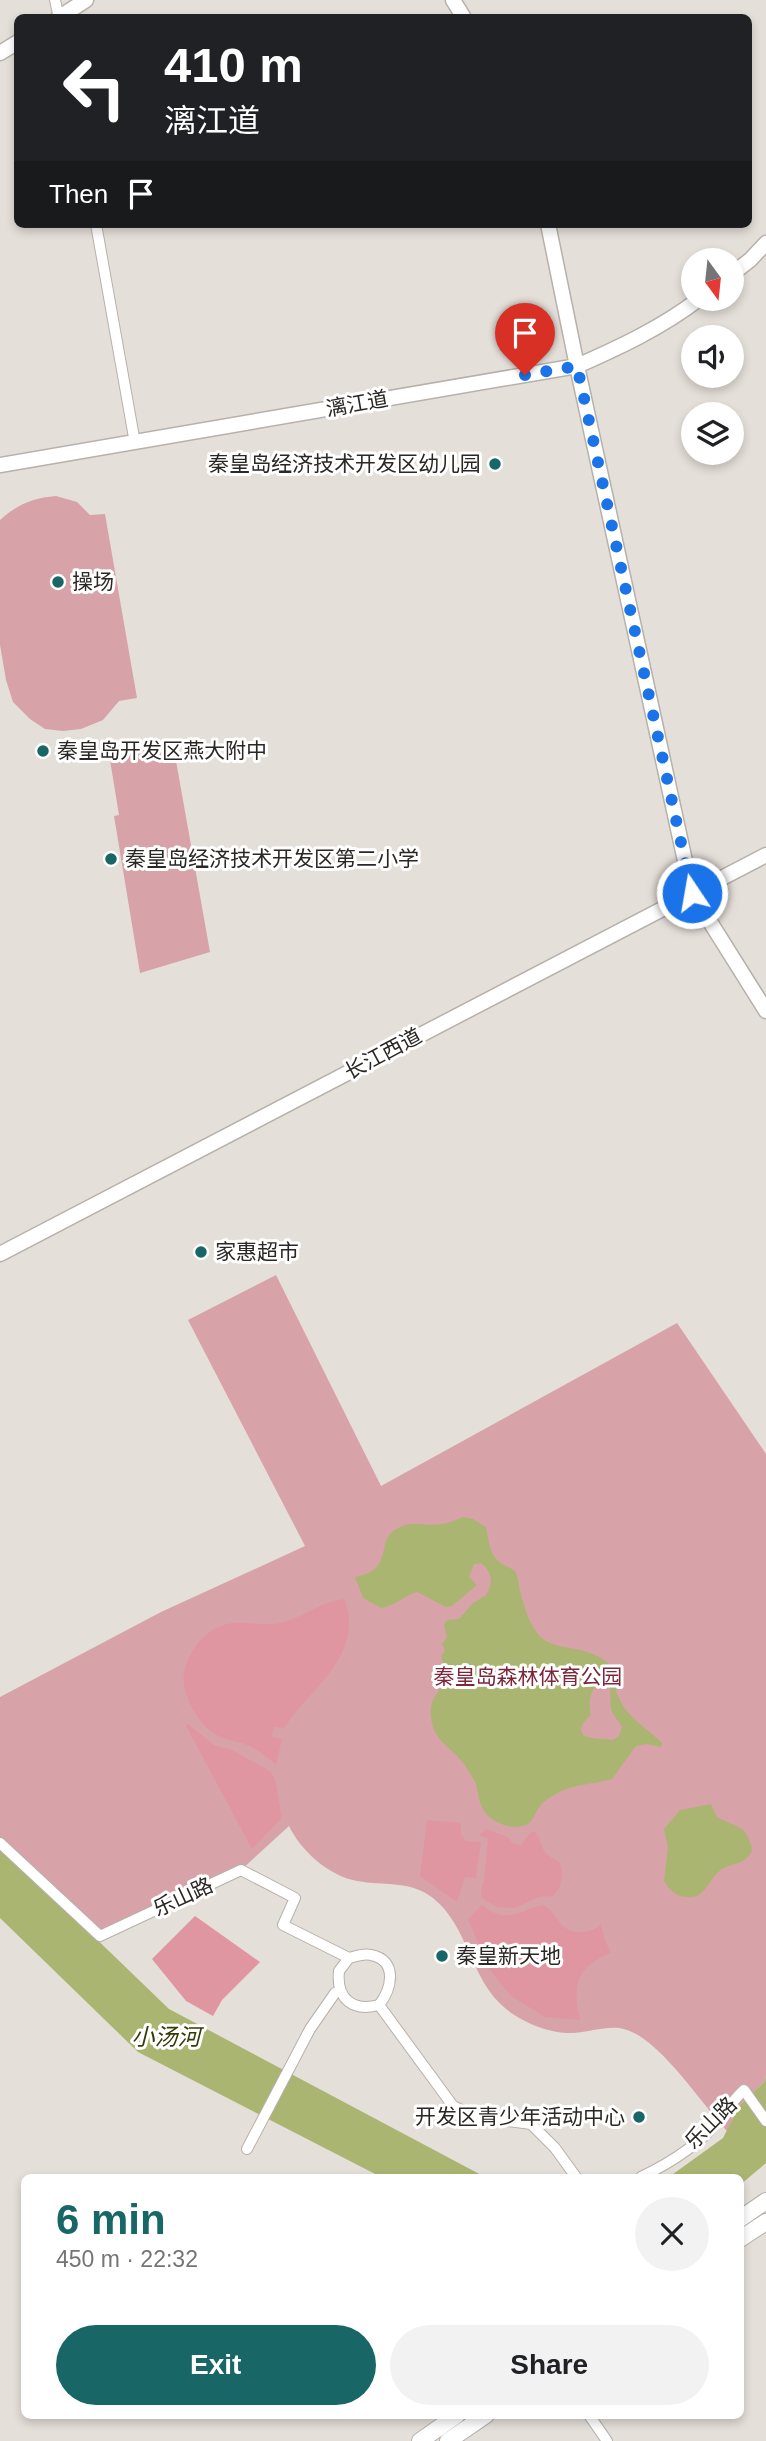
<!DOCTYPE html>
<html lang="en">
<head>
<meta charset="utf-8">
<style>
  :root { --surface:#fff; --page:#f2f2f2; --text:#202124; --muted:#757577; --accent:#186666 }
  body { margin:0; font-family:Arial,"Noto Sans SC",sans-serif; background:var(--page); color:var(--text); height:100vh; display:flex; flex-direction:column; font-size:26px; white-space:nowrap }
  * { box-sizing:border-box; margin:0 }
  p { font-size:23px; color:var(--muted) }
  .icon { flex:none; width:38px; height:38px; fill:none; stroke:currentColor; stroke-width:2; stroke-linecap:round; stroke-linejoin:round }
  .map { position:relative; flex:1; overflow:hidden }
  .sheet { position:absolute; left:21px; top:2174px; width:723px; height:245px; display:flex; flex-direction:column; background:var(--surface); border-radius:10px; box-shadow:0 4px 10px #0003 }
  .sheet>* { flex:none }
  .hud { position:absolute; left:14px; top:14px; width:738px; height:214px; border-radius:10px; box-shadow:0 4px 10px #0003; background:#202124; color:#fff; overflow:hidden }
  .needle { width:46px; rotate:165deg }
  .buttons { position:absolute; left:681px; top:248px; display:grid; gap:14px }
  .buttons a { display:grid; place-items:center; width:63px; height:63px; border-radius:50%; background:var(--surface); box-shadow:0 4px 10px #0003; font-size:35px }
  .pin { position:absolute; display:grid; place-items:center; width:60px; height:60px; color:#fff; margin:-72px -30px; border-radius:50% 50% 50% 0; rotate:-45deg; box-shadow:0 0 7px #0007 }
  .pin .icon { rotate:45deg }
  .me { position:absolute; width:77px; margin:-38px; rotate:348deg; stroke-linejoin:round; filter:drop-shadow(0 0 5px #0008) }
  .turn { display:flex; align-items:center; gap:24px; height:147px; padding:0 35px; font-size:32px }
  .turn .icon { width:91px; height:91px; stroke-width:2.5 }
  .turn b { display:block; font-size:49px; line-height:60px }
  .then { display:flex; align-items:center; height:66px; padding:0 35px; background:#0003; gap:14px; font-size:26px }
  .round { display:grid; place-items:center; flex:none; width:74px; height:74px; border-radius:37px; background:var(--page) }
  .head { display:flex; align-items:center; justify-content:space-between; height:119px; padding:0 35px }
  h1 { font-size:42px; font-weight:700; line-height:52px; color:var(--accent) }
  .primary-button { display:flex; gap:14px; margin-top:auto; padding:14px 35px }
  .primary-button a { flex:1; height:80px; border-radius:42px; background:var(--accent); color:#fff; font-size:28px; font-weight:700; line-height:80px; text-align:center }
  .primary-button a+a { background:var(--page); color:var(--text) }
  .map>svg:first-child { display:block }
  .green { fill:#d8a2a9 }
  .forest { fill:#e096a0 }
  .water { fill:#abb572; fill-rule:evenodd }
  .lines { fill:none; stroke-linecap:round; stroke-linejoin:round }
  .street-casing { stroke:#b7b0ab; stroke-width:12 }
  .secondary-casing { stroke:#b7b0ab; stroke-width:17 }
  .primary-casing { stroke:#b7b0ab; stroke-width:18 }
  .street { stroke:#fff; stroke-width:10 }
  .secondary { stroke:#fff; stroke-width:14 }
  .primary { stroke:#fff; stroke-width:16 }
  .route { stroke:#1a73e8; stroke-width:12; stroke-dasharray:0 21.6 }
  .poi-dot { fill:#186666; stroke:#fff; stroke-width:2.5 }
  .labels { text-anchor:middle; stroke-width:6; stroke-linejoin:round; paint-order:stroke }
  .street-label { font-size:21px; fill:#2a2725; stroke:#fff }
  .poi-label { font-size:21px; fill:#2a2725; stroke:#fff; text-anchor:start }
  .park-label { font-size:21px; fill:#7d273b; stroke:#fff }
  .water-label { font-size:23px; font-style:italic; fill:#353b06; stroke:#fff }
</style>
</head>
<body>
<div class="map">
<svg width="766" height="2441" viewBox="0 0 766 2441">
  <rect width="100%" height="100%" fill="#e5dfd9"/>
  <path class="green" d="M56,496L77,502L90,515L105,514L137,698L119,701L103,720L81,729L63,731L45,729L30,719L13,702L6,680L0,645V520C18,504 33,498 56,496Z
    M173,744L210,952L140,973L114,816L119,815L109,754Z
    M276,1275L381,1486L677,1323L766,1454V2074L765,2081L739,2106L727,2131C700,2102 662,2042 627,2030C611,2024 591,2032 574,2033C551,2034 523,2023 505,2008C470,1979 469,1927 433,1898C410,1880 384,1886 357,1881C329,1876 301,1851 289,1826L241,1870L100,1936L0,1843V1697L161,1612L305,1546L188,1320Z"/>
  <path class="forest" d="M345,1599C346,1605 349,1614 349,1621C350,1666 306,1694 284,1728L274,1727L272,1737L282,1739L276,1765C266,1756 257,1749 245,1744C231,1740 216,1738 206,1727C195,1716 181,1691 184,1674C187,1652 205,1629 227,1624C244,1620 262,1627 280,1623C304,1617 321,1601 345,1599Z
    M188,1724L214,1745L232,1750L270,1771L275,1779L282,1818L252,1849L186,1726Z
    M427,1820L461,1823V1834L466,1841L481,1842L476,1878L465,1877L457,1902L420,1876Z
    M486,1829L508,1837L512,1843L521,1845L531,1832H536L545,1853L560,1863C564,1876 562,1887 553,1896L539,1897L515,1908L496,1907L482,1898L481,1890L484,1880L488,1838L479,1835Z
    M482,1905C508,1925 516,1911 543,1905C554,1911 556,1919 563,1926C574,1936 592,1933 601,1924L604,1938L611,1953C576,1967 572,1986 580,2020L545,2017L511,1996L489,1969L468,1919Z
    M195,1916L260,1962L222,2000L213,2016L186,2001L152,1959Z"/>
  <path class="water" d="M463,1517L473,1519L486,1527C489,1540 489,1555 501,1563C506,1567 511,1567 516,1572C521,1593 527,1634 550,1643C561,1647 571,1648 581,1650C591,1653 603,1657 610,1665C617,1675 613,1686 618,1696C627,1718 646,1727 662,1743L661,1747L647,1744L636,1746L612,1779C586,1786 566,1783 543,1803C535,1809 535,1824 523,1826C510,1829 493,1823 485,1812C478,1804 479,1792 475,1782C472,1776 468,1770 464,1764C453,1749 436,1742 432,1723C426,1696 442,1694 446,1674L442,1668L443,1662L441,1656L445,1651L442,1644L447,1637L444,1625L447,1620L459,1619L472,1604L486,1595C494,1582 492,1572 481,1563L474,1564L469,1577L477,1585L452,1606L446,1607L417,1592C402,1597 399,1604 381,1608L363,1598L355,1577C397,1569 373,1541 398,1528C412,1520 427,1527 442,1524C449,1523 456,1520 463,1517ZM604,1682L610,1686C612,1709 606,1706 622,1726L619,1736L613,1740C603,1738 592,1740 583,1735L581,1729L583,1723L591,1715C588,1702 590,1694 597,1683Z
    M711,1804L717,1817C737,1828 747,1824 752,1850C746,1865 735,1862 722,1869C708,1878 706,1901 685,1897C675,1896 669,1889 664,1881L668,1847L664,1829L680,1810Z
    M0,1846L169,2009L485,2177H381L138,2052L0,1918Z
    M766,2074V2163L740,2185V2177H669L723,2138L739,2106L765,2081Z"/>
  <g class="lines">
    <g class="street-casing">
      <path id="street" d="M55,0L59,18
        M96,224L135,443
        M0,1843L100,1936L241,1870L295,1898L283,1925L349,1958L339,1971C336,1999 353,2012 379,2005L453,2106L476,2117L531,2124L555,2148L576,2177
        M349,1958C356,1956 364,1953 371,1955C398,1960 392,1989 379,2005
        M247,2149L310,2029L335,1993L340,1991
        M641,2177C668,2164 700,2144 719,2120C727,2109 734,2099 744,2090L766,2121
        M589,2415L607,2441"/>
    </g>
    <g class="secondary-casing">
      <path id="secondary" d="M453,0L464,18
        M58,18L86,0
        M0,53L18,42
        M548,224L577,366L692,893L766,1011
        M732,274L750,260L766,243
        M0,465L577,366C620,347 661,328 699,299
        M0,1254L766,855"/>
    </g>
    <g class="primary-casing">
      <path id="primary" d="M740,2219L766,2201
        M740,2239L766,2222
        M420,2441L457,2415
        M448,2441L486,2415"/>
    </g>
    <use href="#street" class="street"/>
    <use href="#secondary" class="secondary"/>
    <use href="#primary" class="primary"/>
  </g>
  <g class="lines">
    <path class="route" d="M525,375L577,366L692,893"/>
  </g>
  <g class="poi-dot">
    <circle cx="495" cy="464" r="7"/>
    <circle cx="58" cy="582" r="7"/>
    <circle cx="43" cy="751" r="7"/>
    <circle cx="111" cy="859" r="7"/>
    <circle cx="201" cy="1252" r="7"/>
    <circle cx="442" cy="1956" r="7"/>
    <circle cx="639" cy="2117" r="7"/>
  </g>
  <g class="labels">
    <g class="street-label">
      <text transform="translate(357 404) rotate(-10)" y="7">漓江道</text>
      <text transform="translate(383 1054) rotate(-28)" y="7">长江西道</text>
      <text transform="translate(183 1897) rotate(-25)" y="7">乐山路</text>
      <text transform="translate(711 2123) rotate(-45)" y="7">乐山路</text>
    </g>
    <g class="poi-label">
      <text x="481" y="471" text-anchor="end">秦皇岛经济技术开发区幼儿园</text>
      <text x="72" y="589">操场</text>
      <text x="57" y="758">秦皇岛开发区燕大附中</text>
      <text x="125" y="866">秦皇岛经济技术开发区第二小学</text>
      <text x="215" y="1259">家惠超市</text>
      <text x="456" y="1963">秦皇新天地</text>
      <text x="625" y="2124" text-anchor="end">开发区青少年活动中心</text>
    </g>
    <g class="park-label">
      <text x="528" y="1684">秦皇岛森林体育公园</text>
    </g>
    <g class="water-label">
      <text x="166" y="2045">小汤河</text>
    </g>
  </g>
</svg>
<div class="buttons">
<a><svg class="needle" viewBox="-14 -14 28 28"><path d="M0-13l5 13h-10z" fill="#e53935"/><path d="M0 13l5-13h-10z" fill="#757577"/></svg></a>
<a><svg class="icon" aria-label="sound" viewBox="0 0 24 24"><path d="M4 9h4l5-4v14l-5-4H4zM17 9q2 3 0 6"/></svg></a>
<a><svg class="icon" aria-label="layers" viewBox="0 0 24 24"><path d="M12 4l9 5-9 5-9-5zM3 14l9 5 9-5"/></svg></a>
</div>
<div class="pin" style="left:525px;top:375px;background:#d93025"><svg class="icon" aria-label="arrive" viewBox="0 0 24 24"><path d="M6 21V4h12l-3 4 3 4H6"/></svg></div>
<svg class="me" style="left:692px;top:893px" viewBox="-20 -20 40 40"><circle r="17" fill="#1a73e8" stroke="#fff" stroke-width="3"/><path d="M0-11L8 9 0 5-8 9z" fill="#fff"/></svg>
<div class="hud">
<div class="turn"><svg class="icon" aria-label="left" viewBox="0 0 24 24"><path d="M17 20v-9H6M10 6l-5 5 5 5"/></svg><div><b>410 m</b>漓江道</div></div>
<div class="then">Then<svg class="icon" aria-label="arrive" viewBox="0 0 24 24"><path d="M6 21V4h12l-3 4 3 4H6"/></svg></div>
</div>
<section class="sheet">
<div class="head"><div><h1>6 min</h1><p>450 m · 22:32</p></div><a class="round"><svg class="icon" aria-label="close" viewBox="0 0 24 24"><path d="M6 6l12 12M18 6L6 18"/></svg></a></div>
<div class="primary-button"><a>Exit</a><a>Share</a></div>
</section>
</div>
</body>
</html>
